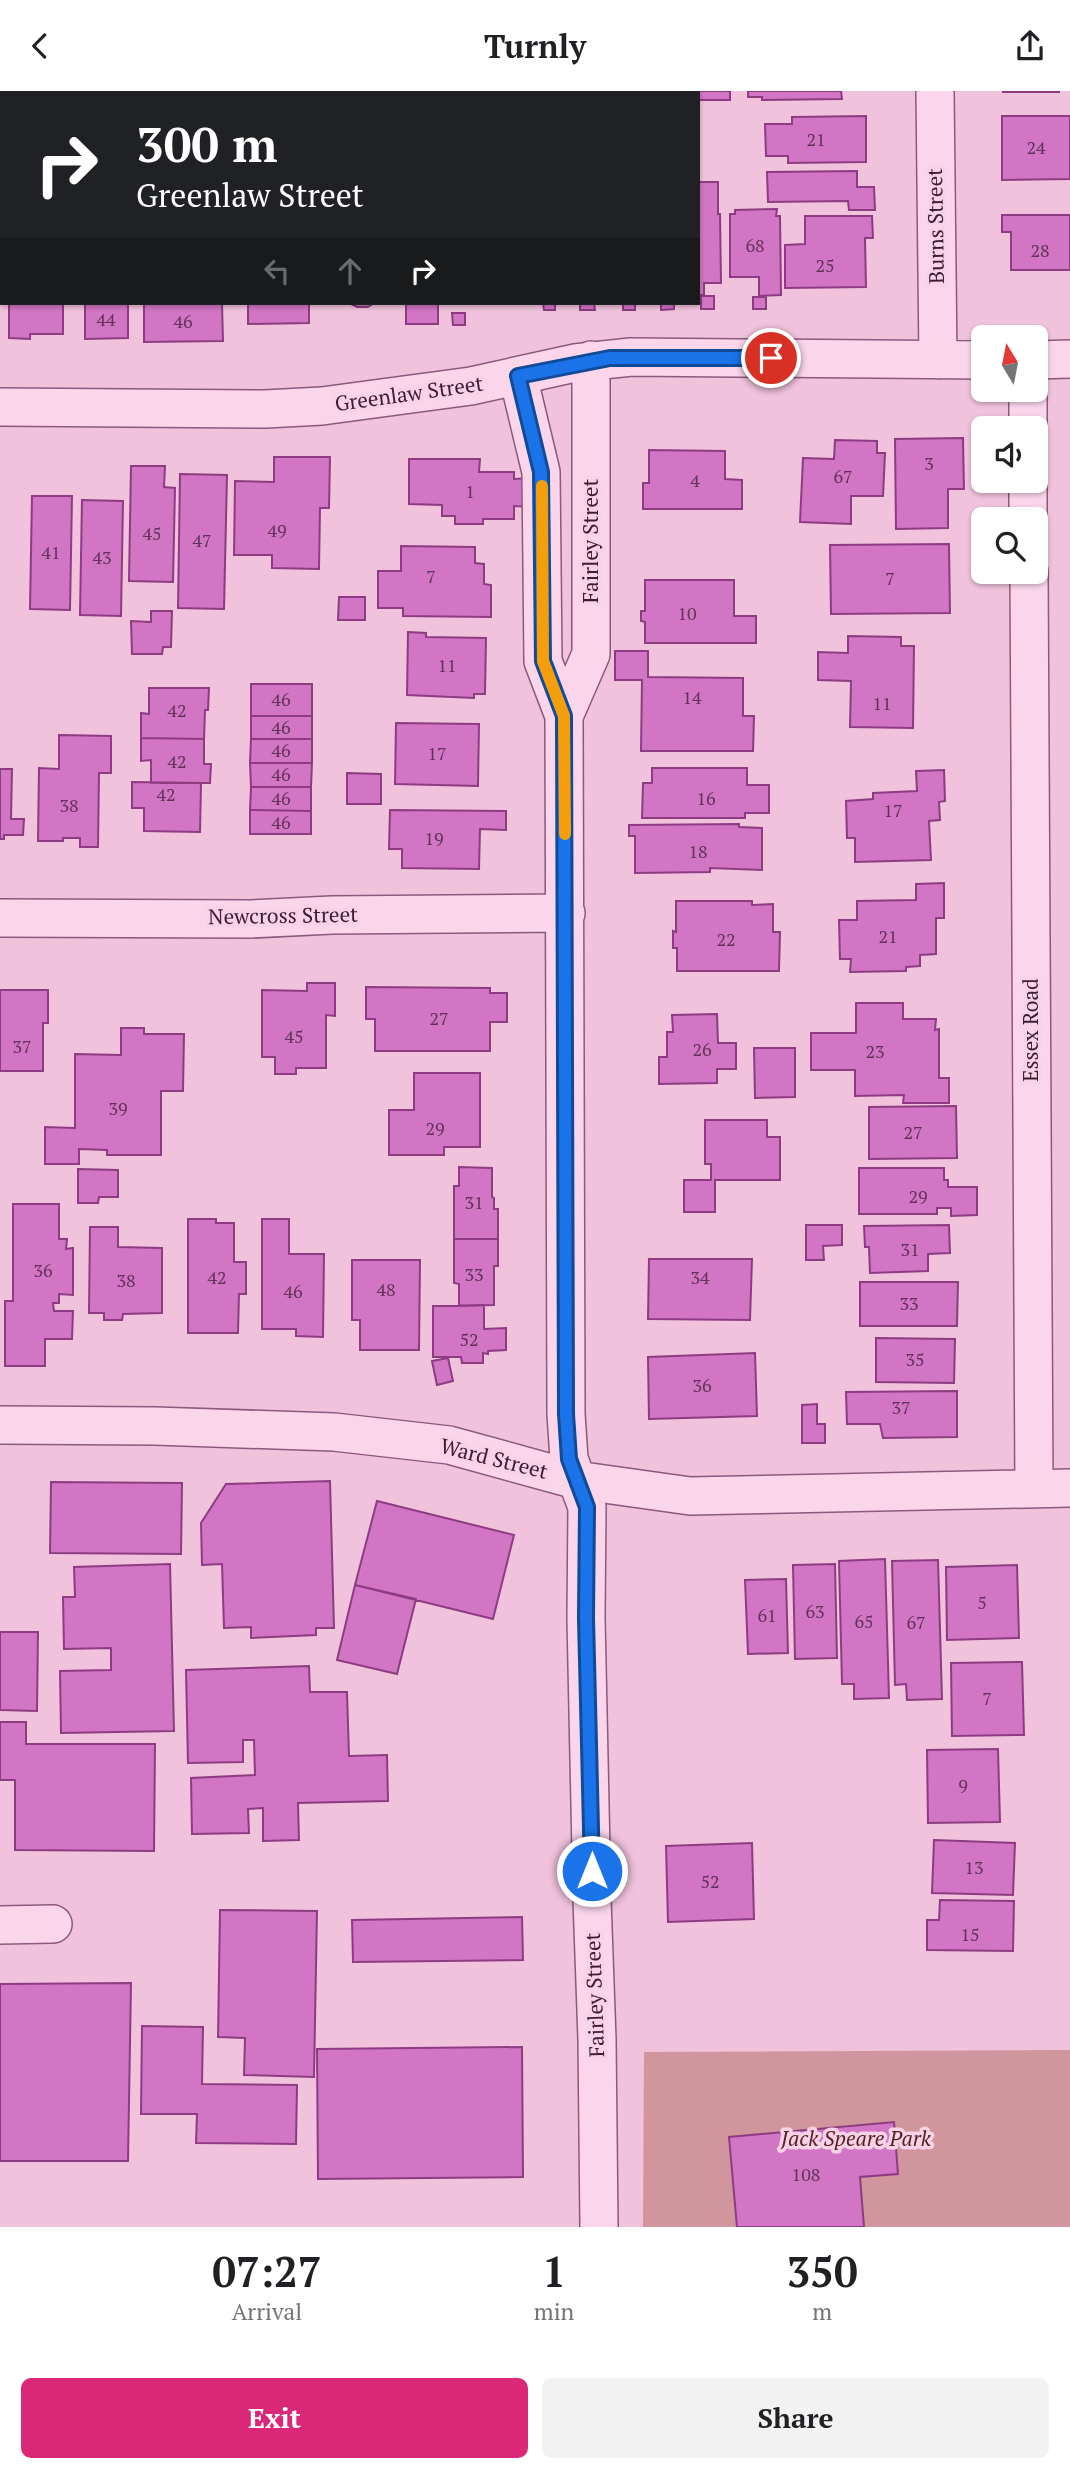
<!DOCTYPE html>
<html lang="en">
<head>
<meta charset="utf-8">
<style>
  :root { --surface:#fff; --page:#f2f2f2; --text:#202124; --muted:#757577; --accent:#db2777 }
  body { margin:0; font-family:"PT Serif",serif; background:var(--page); color:var(--text); height:100vh; display:flex; flex-direction:column; font-size:26px; white-space:nowrap }
  * { box-sizing:border-box; margin:0 }
  p { font-size:23px; color:var(--muted) }
  .icon { flex:none; width:38px; height:38px; fill:none; stroke:currentColor; stroke-width:2; stroke-linecap:round; stroke-linejoin:round }
  .map { position:relative; height:2136px; overflow:hidden }
  .panel { display:flex; flex-direction:column; background:var(--surface); flex:1 }
  .panel>* { flex:none }
  .banner { position:absolute; left:0px; top:0px; width:700px; height:214px; box-shadow:0 2px 5px #0004; background:#202124; color:#fff; overflow:hidden }
  .needle { width:46px; rotate:350deg }
  .fabs { position:absolute; left:971px; top:234px; display:grid; gap:14px }
  .fabs a { display:grid; place-items:center; width:77px; height:77px; border-radius:10px; background:var(--surface); box-shadow:0 2px 5px #0004; font-size:35px }
  .pin { position:absolute; display:grid; place-items:center; width:60px; height:60px; color:#fff; margin:-30px; border:4px solid #fff; border-radius:50%; box-shadow:0 2px 7px #0007 }
  .me { position:absolute; width:77px; margin:-38px; rotate:0deg; stroke-linejoin:round; filter:drop-shadow(0 0 5px #0008) }
  .turn { display:flex; align-items:center; gap:24px; height:147px; padding:0 21px; font-size:32px }
  .turn .icon { width:91px; height:91px; stroke-width:2.5 }
  .turn b { display:block; font-size:49px; line-height:60px }
  .lanes { display:flex; align-items:center; height:66px; padding:0 21px; background:#0003; justify-content:center; gap:35px; direction:ltr }
  .lanes .off { opacity:.35 }
  .eta { display:flex; justify-content:space-evenly; align-items:center; height:119px; text-align:center }
  .eta b { font-size:42px; font-weight:600; line-height:49px }
  .button { display:flex; gap:14px; margin-top:auto; padding:14px 21px }
  .button a { flex:1; height:80px; border-radius:10px; background:var(--accent); color:#fff; font-size:28px; font-weight:600; line-height:80px; text-align:center }
  .button a+a { background:var(--page); color:var(--text) }
  header { display:flex; justify-content:space-between; align-items:center; height:91px; padding:0 21px; background:var(--surface); font-size:32px; font-weight:600 }
  .map>svg:first-child { display:block }
  .green { fill:#d0959d }
  .building { fill:#d275c4; stroke:#8d3c82; stroke-width:2 }
  .lines { fill:none; stroke-linecap:round; stroke-linejoin:round }
  .minor-casing { stroke:#8c587e; stroke-width:40 }
  .minor { stroke:#fbd6eb; stroke-width:37 }
  .route-casing { stroke:#114b97; stroke-width:18 }
  .route { stroke:#1a73e8; stroke-width:12 }
  .slow { stroke:#f59e0b; stroke-width:12 }
  .labels { text-anchor:middle; stroke-width:7; stroke-linejoin:round; paint-order:stroke }
  .number-label { font-size:18px; fill:#613358 }
  .street-label { font-size:21px; fill:#3b1d34; stroke:#f8d2e7 }
  .park-label { font-size:21px; font-style:italic; fill:#592223; stroke:#f8d2e7 }
</style>
</head>
<body>
<header><svg class="icon" aria-label="back" viewBox="0 0 24 24"><path d="M15 5l-7 7 7 7"/></svg>Turnly<svg class="icon" aria-label="share" viewBox="0 0 24 24"><path d="M12 15V3M7 8l5-5 5 5M5 13v7h14v-7"/></svg></header>
<div class="map">
<svg width="1070" height="2136" viewBox="0 0 1070 2136">
  <rect width="100%" height="100%" fill="#f1c2dc"/>
  <path class="green" d="M1070,1959V2136H643L644,1961Z"/>
  <path class="building" d="M136,0H178V2H136Z
    M178,0H219V2H178Z
    M451,0H491V2H451Z
    M491,0H530V2H491Z
    M536,0H569V2H537Z
    M682,0H730V9H698V2Z
    M748,0H841L842,8L762,9V6H748Z
    M1003,0H1059V1H1003Z
    M866,25V71L788,72V65H766L765,33H792V26Z
    M1002,25H1070V88L1002,89Z
    M857,80V96H874L875,119H849L848,110L768,111L767,81Z
    M0,82L2,90L0,154Z
    M698,91H718V123H720L721,192H704V204H698Z
    M777,118L776,125H780L781,204L759,205V186H730V123H735V119Z
    M1002,124H1070V179H1011V141H1002Z
    M805,125H872L873,147H865L866,196L785,197V154L805,153Z
    M701,205H714V218H701Z
    M753,206H766V218H753Z
    M9,212H63V243H30V248L9,247Z
    M85,212H128V247L85,248Z
    M144,212H222L223,250L144,251Z
    M248,212H309V232L248,233Z
    M349,212H374L368,216H357Z
    M406,212H438V233H406Z
    M543,212H555V219H544Z
    M580,212H594L595,219H580Z
    M623,212H635V219H623Z
    M661,212H674V218L661,219Z
    M452,222H465V234H453Z
    M963,347L964,398H948V437L896,438L895,348Z
    M835,349L877,350V362H885L883,405H851V433L800,431L803,367L834,368Z
    M649,359L725,360V388L742,389V418H643V392H649Z
    M274,366H330L329,417H320L319,478L272,477V464H234L235,390L274,391Z
    M409,368H480L479,381H514V388L531,387V416L514,415V428H483V433H455V425H442V414L409,413Z
    M131,375H165L164,396L175,397L173,491L129,490Z
    M180,383L227,384L224,518L178,517Z
    M32,405H72L70,519L30,518Z
    M82,409L123,410L121,525L80,524Z
    M949,453L950,522L831,523L830,454Z
    M401,455L475,456V472L484,473V493L491,494V526L403,525V517H378V480H401Z
    M645,489H734V525H756V552H645V531L641,530V520H645Z
    M339,506H365V529H338Z
    M151,520H172L171,556H163L162,563H132L131,530L151,531Z
    M408,541L426,542V546L486,547L485,603H474V607L407,604Z
    M848,545L901,546V555H914L913,637L850,636L851,590L818,589V561L848,562Z
    M615,560H648V586L743,587V625H754L753,660H641L642,589H615Z
    M251,593H312V625H251Z
    M149,597H209L208,619H205L204,648L141,647V622L149,623Z
    M251,625H312V648H251Z
    M396,632L479,633L478,695L395,693Z
    M59,644L111,645V682H99L98,756H80V747H63V750H38L39,677L59,678Z
    M141,647L204,648V673H211L210,692H151V669L141,670Z
    M251,648H312V672H250Z
    M250,672H312L311,696H251Z
    M652,677H747V694H769V722H745V727H642L643,692H652Z
    M0,678H12L11,728H24L23,744H4V748H0Z
    M944,679L945,710L939,711L940,729L929,730L931,769L855,771V747H847L846,710L873,708V702L917,700L916,680Z
    M347,682L381,683V713H347Z
    M132,691L201,692L200,741L144,740V717H132Z
    M251,696H311V720L250,719Z
    M250,719L311,720V743H250Z
    M390,719L506,720V739L480,738L479,778L402,777V758H389Z
    M739,733V736L762,737V779L710,777V781L635,782V745H629V734Z
    M944,792V827H936V863L920,864V875L906,876V880L850,881L851,868H840L839,829H857V810L916,809V793Z
    M676,810H752V814L773,813V841H780L779,880H677V857H673V840L676,841Z
    M307,892H335V925L326,924V977H296V983H275V966H262V899L307,900Z
    M366,896L490,897V902H507V931H490V960H375V928H366Z
    M0,899H48V932H43V980H0Z
    M856,912H903V928H936L935,939L939,938V987H949V1012H903L904,1004L855,1005V979H811V942H856Z
    M717,923L718,952H736V978H717V992L659,993V966H667V941H673L672,924Z
    M121,937H144V943H184L183,1000H161V1064H107V1059L79,1058V1073H45V1036L75,1037V963L121,964Z
    M754,957H795V1006L755,1007Z
    M414,982H480V1056H444V1064H389V1019H414Z
    M956,1015L957,1067L869,1068V1016Z
    M705,1029H767V1046H780V1089H715V1121H684V1089H711V1073H705Z
    M459,1076L492,1077V1106L494,1107V1118H498V1148H454V1095H459Z
    M859,1077H944V1089H948V1096H977V1124L951,1125V1117H937V1123H859Z
    M78,1078L118,1079V1106H99L98,1112H78Z
    M13,1113H59V1148H67L66,1158L73,1157V1204L59,1203V1212H53L54,1220H73L72,1248H45V1275H5V1210H13Z
    M188,1128H216V1132H234V1171H246V1203H239L238,1242H188Z
    M262,1128H289V1163H324L323,1246L296,1245V1238H262Z
    M806,1134H842V1154L823,1155L824,1169H806Z
    M949,1134L950,1162L928,1163V1180L870,1182L869,1156H865L864,1135Z
    M90,1136H118V1156L162,1157V1222L123,1223L122,1229H104V1222H89Z
    M454,1148H498V1175H494V1214L459,1215V1193L454,1192Z
    M649,1168H752L750,1229L648,1228Z
    M352,1169H420L419,1259H360V1229H352Z
    M860,1191H958L957,1235H860Z
    M484,1214V1238L506,1237V1259L488,1260V1263L483,1262V1272H462L461,1266H433V1215Z
    M876,1247L955,1248L954,1292L876,1291Z
    M755,1262L757,1325L649,1328L648,1266Z
    M448,1267L453,1290L437,1294L432,1270Z
    M957,1300V1346L883,1347L880,1333H847L846,1301Z
    M817,1313V1333H825V1352H802V1314Z
    M330,1390L334,1537H316V1544L251,1547V1536L224,1537L222,1473L202,1474L201,1432L226,1393Z
    M51,1391L182,1392L181,1463L50,1462Z
    M377,1410L514,1444L493,1528L355,1494Z
    M885,1468L889,1607L854,1608V1593H842L839,1470Z
    M938,1469L942,1608L907,1609L906,1593L895,1594L892,1470Z
    M170,1473L174,1640L61,1642L60,1580L111,1579V1557L64,1558L63,1506H75L74,1476Z
    M835,1473L837,1567L795,1568L793,1474Z
    M1017,1474L1019,1547L947,1549L946,1476Z
    M786,1488L788,1562L748,1563L745,1489Z
    M355,1494L416,1508L397,1583L337,1569Z
    M0,1541H38L37,1620L0,1619Z
    M1022,1571L1024,1644L952,1645L951,1572Z
    M309,1575L310,1601H347L349,1665L387,1664L388,1710L298,1712L299,1749L263,1750V1717L248,1718L249,1742L192,1743L191,1687L255,1684L254,1649H243V1671L188,1672L186,1579Z
    M0,1631H26V1653H155L154,1760L15,1759V1689H0Z
    M998,1658L1000,1731L928,1732L927,1659Z
    M934,1749L1015,1752L1013,1804L932,1802Z
    M752,1752L754,1828L668,1831L666,1755Z
    M940,1809L1014,1810L1013,1860L927,1859V1829H939Z
    M220,1819L317,1820L314,1986L244,1984L245,1947L218,1946Z
    M522,1826L523,1869L353,1871L352,1829Z
    M131,1892L128,2070H0V1893Z
    M142,1935L203,1936L202,1993L297,1994L296,2053L196,2052L197,2023H141Z
    M522,1956L523,2086L318,2088L317,1958Z
    M894,2031L898,2083L860,2086L864,2136H737L729,2046Z"/>
  <g class="lines">
    <g class="minor-casing">
      <path id="minor" d="M935,0L938,269
        M1036,269L1070,268
        M518,285L541,381L543,570L564,625L566,1323L569,1368L587,1416L586,1527L592,1808L597,1948L599,2136
        M1028,299V338
        M0,316L265,318L322,315L471,295L575,272L631,266L984,269
        M1028,390V429
        M1029,481L1034,1397
        M564,625L591,563V269
        M0,827L251,828L332,824L566,822
        M0,1334L155,1335L334,1341L449,1354L576,1389L690,1405L1070,1397
        M0,1834L53,1833"/>
    </g>
    <use href="#minor" class="minor"/>
  </g>
  <g class="lines">
    <g class="route-casing">
      <path id="route" d="M592,1780L586,1527L587,1416L569,1368L566,1323L564,625L543,570L541,381L518,285L610,267H771"/>
    </g>
    <use href="#route" class="route"/>
    <path class="slow" d="M542,395L543,570L564,625L565,743"/>
  </g>
  <g class="labels">
    <g class="number-label">
      <text x="816" y="55">21</text>
      <text x="1036" y="63">24</text>
      <text x="755" y="161">68</text>
      <text x="1040" y="166">28</text>
      <text x="825" y="181">25</text>
      <text x="106" y="235">44</text>
      <text x="183" y="237">46</text>
      <text x="929" y="379">3</text>
      <text x="843" y="392">67</text>
      <text x="695" y="396">4</text>
      <text x="470" y="407">1</text>
      <text x="277" y="446">49</text>
      <text x="152" y="449">45</text>
      <text x="202" y="456">47</text>
      <text x="51" y="468">41</text>
      <text x="102" y="473">43</text>
      <text x="431" y="492">7</text>
      <text x="890" y="494">7</text>
      <text x="687" y="529">10</text>
      <text x="447" y="581">11</text>
      <text x="692" y="613">14</text>
      <text x="281" y="615">46</text>
      <text x="882" y="619">11</text>
      <text x="177" y="626">42</text>
      <text x="281" y="643">46</text>
      <text x="281" y="666">46</text>
      <text x="437" y="669">17</text>
      <text x="177" y="677">42</text>
      <text x="281" y="690">46</text>
      <text x="166" y="710">42</text>
      <text x="281" y="714">46</text>
      <text x="706" y="714">16</text>
      <text x="69" y="721">38</text>
      <text x="893" y="726">17</text>
      <text x="281" y="738">46</text>
      <text x="434" y="754">19</text>
      <text x="698" y="767">18</text>
      <text x="888" y="852">21</text>
      <text x="726" y="855">22</text>
      <text x="439" y="934">27</text>
      <text x="294" y="952">45</text>
      <text x="22" y="962">37</text>
      <text x="702" y="965">26</text>
      <text x="875" y="967">23</text>
      <text x="118" y="1024">39</text>
      <text x="435" y="1044">29</text>
      <text x="913" y="1048">27</text>
      <text x="918" y="1112">29</text>
      <text x="474" y="1118">31</text>
      <text x="910" y="1165">31</text>
      <text x="43" y="1186">36</text>
      <text x="474" y="1190">33</text>
      <text x="217" y="1193">42</text>
      <text x="700" y="1193">34</text>
      <text x="126" y="1196">38</text>
      <text x="386" y="1205">48</text>
      <text x="293" y="1207">46</text>
      <text x="909" y="1219">33</text>
      <text x="469" y="1255">52</text>
      <text x="915" y="1275">35</text>
      <text x="702" y="1301">36</text>
      <text x="901" y="1323">37</text>
      <text x="982" y="1518">5</text>
      <text x="815" y="1527">63</text>
      <text x="767" y="1531">61</text>
      <text x="864" y="1537">65</text>
      <text x="916" y="1538">67</text>
      <text x="987" y="1614">7</text>
      <text x="963" y="1701">9</text>
      <text x="974" y="1783">13</text>
      <text x="710" y="1797">52</text>
      <text x="970" y="1850">15</text>
      <text x="806" y="2090">108</text>
    </g>
    <g class="street-label">
      <text transform="translate(936 135) rotate(-91)" y="7">Burns Street</text>
      <text transform="translate(409 303) rotate(-8)" y="7">Greenlaw Street</text>
      <text transform="translate(591 450) rotate(-90)" y="7">Fairley Street</text>
      <text transform="translate(283 825) rotate(-1)" y="7">Newcross Street</text>
      <text transform="translate(1031 939) rotate(-90)" y="7">Essex Road</text>
      <text transform="translate(494 1368) rotate(14)" y="7">Ward Street</text>
      <text transform="translate(595 1904) rotate(-92)" y="7">Fairley Street</text>
    </g>
    <g class="park-label">
      <text x="856" y="2055">Jack Speare Park</text>
    </g>
  </g>
</svg>
<div class="fabs">
<a><svg class="needle" viewBox="-14 -14 28 28"><path d="M0-13l5 13h-10z" fill="#e53935"/><path d="M0 13l5-13h-10z" fill="#757577"/></svg></a>
<a><svg class="icon" aria-label="sound" viewBox="0 0 24 24"><path d="M4 9h4l5-4v14l-5-4H4zM17 9q2 3 0 6"/></svg></a>
<a><svg class="icon" aria-label="search" viewBox="0 0 24 24"><circle cx="10" cy="10" r="6"/><path d="M15 15l6 6"/></svg></a>
</div>
<div class="pin" style="left:771px;top:267px;background:#d93025"><svg class="icon" aria-label="arrive" viewBox="0 0 24 24"><path d="M6 21V4h12l-3 4 3 4H6"/></svg></div>
<svg class="me" style="left:592px;top:1780px" viewBox="-20 -20 40 40"><circle r="17" fill="#1a73e8" stroke="#fff" stroke-width="3"/><path d="M0-11L8 9 0 5-8 9z" fill="#fff"/></svg>
<div class="banner">
<div class="turn"><svg class="icon" aria-label="right" viewBox="0 0 24 24"><path d="M7 20v-9h11M14 6l5 5-5 5"/></svg><div><b>300 m</b>Greenlaw Street</div></div>
<div class="lanes"><svg class="icon off" aria-label="left" viewBox="0 0 24 24"><path d="M17 20v-9H6M10 6l-5 5 5 5"/></svg><svg class="icon off" aria-label="ahead" viewBox="0 0 24 24"><path d="M12 20V5M6 11l6-6 6 6"/></svg><svg class="icon" aria-label="right" viewBox="0 0 24 24"><path d="M7 20v-9h11M14 6l5 5-5 5"/></svg></div>
</div>
</div>
<section class="panel">
<div class="eta">
<div><b>07:27</b><p>Arrival</p></div>
<div><b>1</b><p>min</p></div>
<div><b>350</b><p>m</p></div>
</div>
<div class="button"><a>Exit</a><a>Share</a></div>
</section>
</body>
</html>
